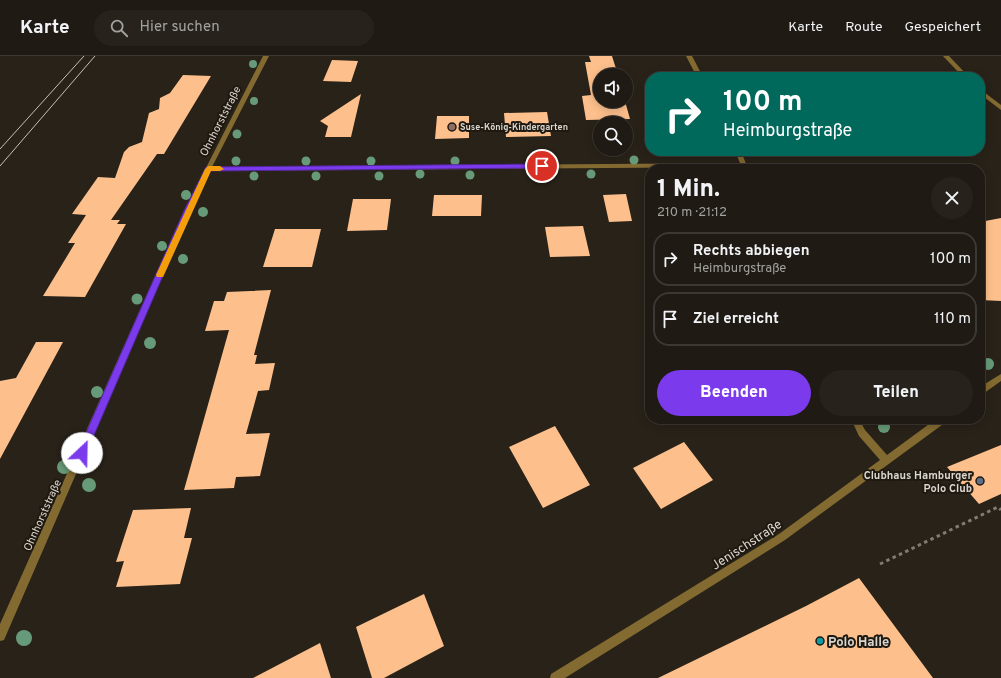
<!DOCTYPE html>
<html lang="de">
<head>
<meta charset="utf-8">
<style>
  :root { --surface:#1f1a13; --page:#27231c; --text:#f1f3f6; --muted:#a1a1a0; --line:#3c3833; --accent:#7c3aed }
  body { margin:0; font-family:Overpass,sans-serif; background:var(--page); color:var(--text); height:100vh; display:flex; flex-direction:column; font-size:15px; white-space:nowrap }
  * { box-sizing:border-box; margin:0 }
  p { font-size:13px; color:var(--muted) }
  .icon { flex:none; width:22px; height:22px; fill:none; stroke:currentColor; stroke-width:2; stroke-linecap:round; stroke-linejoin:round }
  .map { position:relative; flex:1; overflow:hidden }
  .drawer { position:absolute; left:645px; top:108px; width:340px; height:260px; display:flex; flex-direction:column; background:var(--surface); border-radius:16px; box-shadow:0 2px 10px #0003,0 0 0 1px var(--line) }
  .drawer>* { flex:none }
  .banner { position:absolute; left:645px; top:16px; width:340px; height:84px; border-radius:16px; box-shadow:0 2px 10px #0003,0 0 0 1px var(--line); background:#00695c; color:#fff; overflow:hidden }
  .buttons { position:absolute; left:593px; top:12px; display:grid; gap:8px }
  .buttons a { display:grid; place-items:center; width:40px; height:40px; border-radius:50%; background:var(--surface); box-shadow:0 2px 10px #0003,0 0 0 1px var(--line); font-size:20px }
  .pin { position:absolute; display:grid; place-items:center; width:34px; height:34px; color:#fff; margin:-17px; border:2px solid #fff; border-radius:50%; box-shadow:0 1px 4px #0007 }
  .me { position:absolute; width:44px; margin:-22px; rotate:24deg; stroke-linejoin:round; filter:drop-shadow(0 0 3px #0008) }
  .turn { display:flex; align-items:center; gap:14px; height:84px; padding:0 12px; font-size:18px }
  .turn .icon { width:52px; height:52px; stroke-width:2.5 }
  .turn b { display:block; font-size:28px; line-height:34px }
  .round { display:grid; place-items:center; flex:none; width:42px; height:42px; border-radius:21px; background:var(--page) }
  .head { display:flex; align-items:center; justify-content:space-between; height:68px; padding:0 12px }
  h1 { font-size:24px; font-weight:800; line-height:30px }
  .action { display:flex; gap:8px; margin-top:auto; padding:8px 12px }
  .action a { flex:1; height:46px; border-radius:24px; background:var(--accent); color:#fff; font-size:16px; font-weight:800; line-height:46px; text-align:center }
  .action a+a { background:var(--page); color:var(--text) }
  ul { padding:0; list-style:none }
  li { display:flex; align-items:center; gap:12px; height:54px; margin:0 8px 6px; padding:0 4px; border:2px solid var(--line); border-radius:16px }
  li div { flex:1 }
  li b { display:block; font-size:15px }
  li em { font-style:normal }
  header { display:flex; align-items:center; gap:24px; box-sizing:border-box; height:56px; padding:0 20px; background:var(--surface); border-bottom:1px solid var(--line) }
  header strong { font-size:19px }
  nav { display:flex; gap:22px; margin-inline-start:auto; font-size:14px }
  .search { width:280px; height:36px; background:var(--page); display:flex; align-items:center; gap:10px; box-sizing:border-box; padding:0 14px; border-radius:22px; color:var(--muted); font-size:15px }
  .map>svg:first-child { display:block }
  .building { fill:#fdc08c }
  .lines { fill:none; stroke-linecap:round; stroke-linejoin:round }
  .path { stroke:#807b73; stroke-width:3; stroke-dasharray:3.5 3.5; stroke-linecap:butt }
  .street { fill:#836a31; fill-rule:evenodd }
  .tram { stroke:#c5c0ba; stroke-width:1 }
  .tree { fill:#679a78 }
  .route { fill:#7c3aed; stroke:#51269a }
  .slow { fill:#f59e0b }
  .education-dot { fill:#8d6e63; stroke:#1f1910; stroke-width:1.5 }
  .service-dot { fill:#5c6f8a; stroke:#1f1910; stroke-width:1.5 }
  .culture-dot { fill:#0f9aa8; stroke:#1f1910; stroke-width:1.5 }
  .labels { text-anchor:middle; stroke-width:4; stroke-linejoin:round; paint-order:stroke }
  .far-poi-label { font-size:9px; font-weight:bold; fill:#dad6d0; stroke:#1f1910; text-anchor:start }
  .street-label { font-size:11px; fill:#dad6d0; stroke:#1f1910 }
  .poi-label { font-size:11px; font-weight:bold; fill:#dad6d0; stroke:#1f1910; text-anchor:end }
  .near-street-label { font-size:13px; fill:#dad6d0; stroke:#1f1910 }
  .near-poi-label { font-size:13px; font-weight:bold; fill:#dad6d0; stroke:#1f1910; text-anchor:start }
</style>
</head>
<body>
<header>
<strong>Karte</strong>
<div class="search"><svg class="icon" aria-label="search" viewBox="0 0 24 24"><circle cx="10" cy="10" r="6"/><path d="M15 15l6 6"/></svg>Hier suchen</div>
<nav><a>Karte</a><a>Route</a><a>Gespeichert</a></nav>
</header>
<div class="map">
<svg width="1001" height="622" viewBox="0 0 1001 622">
  <rect width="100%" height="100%" fill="#292219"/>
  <path class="building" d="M589,0H612L618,19H600V45H625L630,63L586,64L582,40L591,39L585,6H591Z
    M332,4L358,5L351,26L323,25Z
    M183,19L211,20L164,98H157L111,164H120L117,168H126L85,241L43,240L75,187H68L86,159L72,158L98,121L115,122L124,96L129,91L142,86L149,57L159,53L160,42L170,37Z
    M361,38L351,81H325L328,70L320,65Z
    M547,56L551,80L506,81L504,57Z
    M437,60H469V82L435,83Z
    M626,138L632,165L609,166L603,139Z
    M434,139H482L481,160H432Z
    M353,143H391L387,174L347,175Z
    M1001,162V245L980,244V166Z
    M583,170L590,200L550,201L545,171Z
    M275,173H321L312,211H263Z
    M271,234L254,299H257L255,308L275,307L269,334L258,335L246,378L270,377L260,420L236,421L234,432L184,434L229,274L205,275L214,245H224L227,236Z
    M36,286H63L0,403V325L16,322Z
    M555,370L590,429L543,452L509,391Z
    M684,386L713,424L661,453L633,412Z
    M1001,389V438L979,448L947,411Z
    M191,452L184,482H192L180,528L116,531L124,505L116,506L133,454Z
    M859,522L933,622H658L806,550Z
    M424,538L444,590L384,622H372L356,571Z
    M320,587L331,622H253Z"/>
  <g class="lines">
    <path class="path" d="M880,508L998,451L1001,454"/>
    <path class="street" d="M263,0H269L212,111L740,107L735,95H741L748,113H742L741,111L210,115L190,155L4,584L0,585V568L184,155Z
      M686,0H692L703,21H697Z
      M943,0H949L969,21H963Z
      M980,33L1001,49V54L980,38Z
      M1001,318V325L980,340V331Z
      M851,363H859L865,374L887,399L936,363H947L946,366L785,484L565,622H550L551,618L779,478L880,404L859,380Z"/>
    <path class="tram" d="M0,93L84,0
      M0,110L95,0"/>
  </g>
  <g class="tree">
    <circle cx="253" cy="8" r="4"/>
    <circle cx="254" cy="45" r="4"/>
    <circle cx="237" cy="78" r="4.5"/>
    <circle cx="634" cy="104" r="4.5"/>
    <circle cx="236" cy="105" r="4.5"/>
    <circle cx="306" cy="105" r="4.5"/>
    <circle cx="371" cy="105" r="4.5"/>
    <circle cx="455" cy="105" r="4.5"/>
    <circle cx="420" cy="118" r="4.5"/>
    <circle cx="591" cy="118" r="4.5"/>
    <circle cx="470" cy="119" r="4.5"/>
    <circle cx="254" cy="120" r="4.5"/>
    <circle cx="316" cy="120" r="4.5"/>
    <circle cx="379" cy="120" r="4.5"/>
    <circle cx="186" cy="139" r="5"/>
    <circle cx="203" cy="156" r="5"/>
    <circle cx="162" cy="190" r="5"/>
    <circle cx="183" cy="203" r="5"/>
    <circle cx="137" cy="243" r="5.5"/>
    <circle cx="150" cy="287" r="6"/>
    <circle cx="988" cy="308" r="6"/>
    <circle cx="97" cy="336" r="6"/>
    <circle cx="884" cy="371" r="6"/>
    <circle cx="64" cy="411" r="7"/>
    <circle cx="89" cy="429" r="7"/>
    <circle cx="24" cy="582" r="8"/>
  </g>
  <path class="route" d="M542,108L545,109V112L210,115L191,155L85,400H78L77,397L184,155L206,111Z"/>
  <path class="slow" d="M208,110H220L224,113L220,115H211L164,219L163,221H157L156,219L205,113Z"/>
  <circle class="education-dot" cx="452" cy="71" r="4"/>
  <circle class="service-dot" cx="980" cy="425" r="4"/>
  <circle class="culture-dot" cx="820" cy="585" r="4"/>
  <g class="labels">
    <g class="far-poi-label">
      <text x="460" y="74">Suse-König-Kindergarten</text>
    </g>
    <g class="street-label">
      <text transform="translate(220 65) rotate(-63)" y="4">Ohnhorststraße</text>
      <text transform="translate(42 459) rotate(-66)" y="4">Ohnhorststraße</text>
    </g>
    <g class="poi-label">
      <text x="972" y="423">Clubhaus Hamburger<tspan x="972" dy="13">Polo Club</tspan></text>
    </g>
    <g class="near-street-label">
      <text transform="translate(746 488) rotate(-33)" y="5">Jenischstraße</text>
    </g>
    <g class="near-poi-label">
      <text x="828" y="590">Polo Halle</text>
    </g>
  </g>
</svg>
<div class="buttons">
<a><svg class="icon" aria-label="sound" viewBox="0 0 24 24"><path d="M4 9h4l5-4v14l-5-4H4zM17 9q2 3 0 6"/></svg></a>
<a><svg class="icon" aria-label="search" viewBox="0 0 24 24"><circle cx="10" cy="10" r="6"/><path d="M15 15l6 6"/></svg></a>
</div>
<div class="pin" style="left:542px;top:110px;background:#d93025"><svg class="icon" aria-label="arrive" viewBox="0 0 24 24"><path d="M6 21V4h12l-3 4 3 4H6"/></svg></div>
<svg class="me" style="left:82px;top:397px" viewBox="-20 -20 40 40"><circle r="19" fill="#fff"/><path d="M0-13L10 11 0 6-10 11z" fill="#7c3aed"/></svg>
<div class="banner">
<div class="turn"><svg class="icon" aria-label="right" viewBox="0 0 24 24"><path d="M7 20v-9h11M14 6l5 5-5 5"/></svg><div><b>100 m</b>Heimburgstraße</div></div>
</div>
<section class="drawer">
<div class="head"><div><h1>1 Min.</h1><p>210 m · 21:12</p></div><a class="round"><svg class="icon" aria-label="close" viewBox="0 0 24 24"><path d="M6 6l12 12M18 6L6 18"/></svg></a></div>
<ul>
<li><svg class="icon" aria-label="right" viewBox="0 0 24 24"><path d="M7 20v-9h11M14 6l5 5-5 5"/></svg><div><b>Rechts abbiegen</b><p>Heimburgstraße</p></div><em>100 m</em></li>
<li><svg class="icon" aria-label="arrive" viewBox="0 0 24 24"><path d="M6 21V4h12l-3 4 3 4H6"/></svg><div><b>Ziel erreicht</b></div><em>110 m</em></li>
</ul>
<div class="action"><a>Beenden</a><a>Teilen</a></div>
</section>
</div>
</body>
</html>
